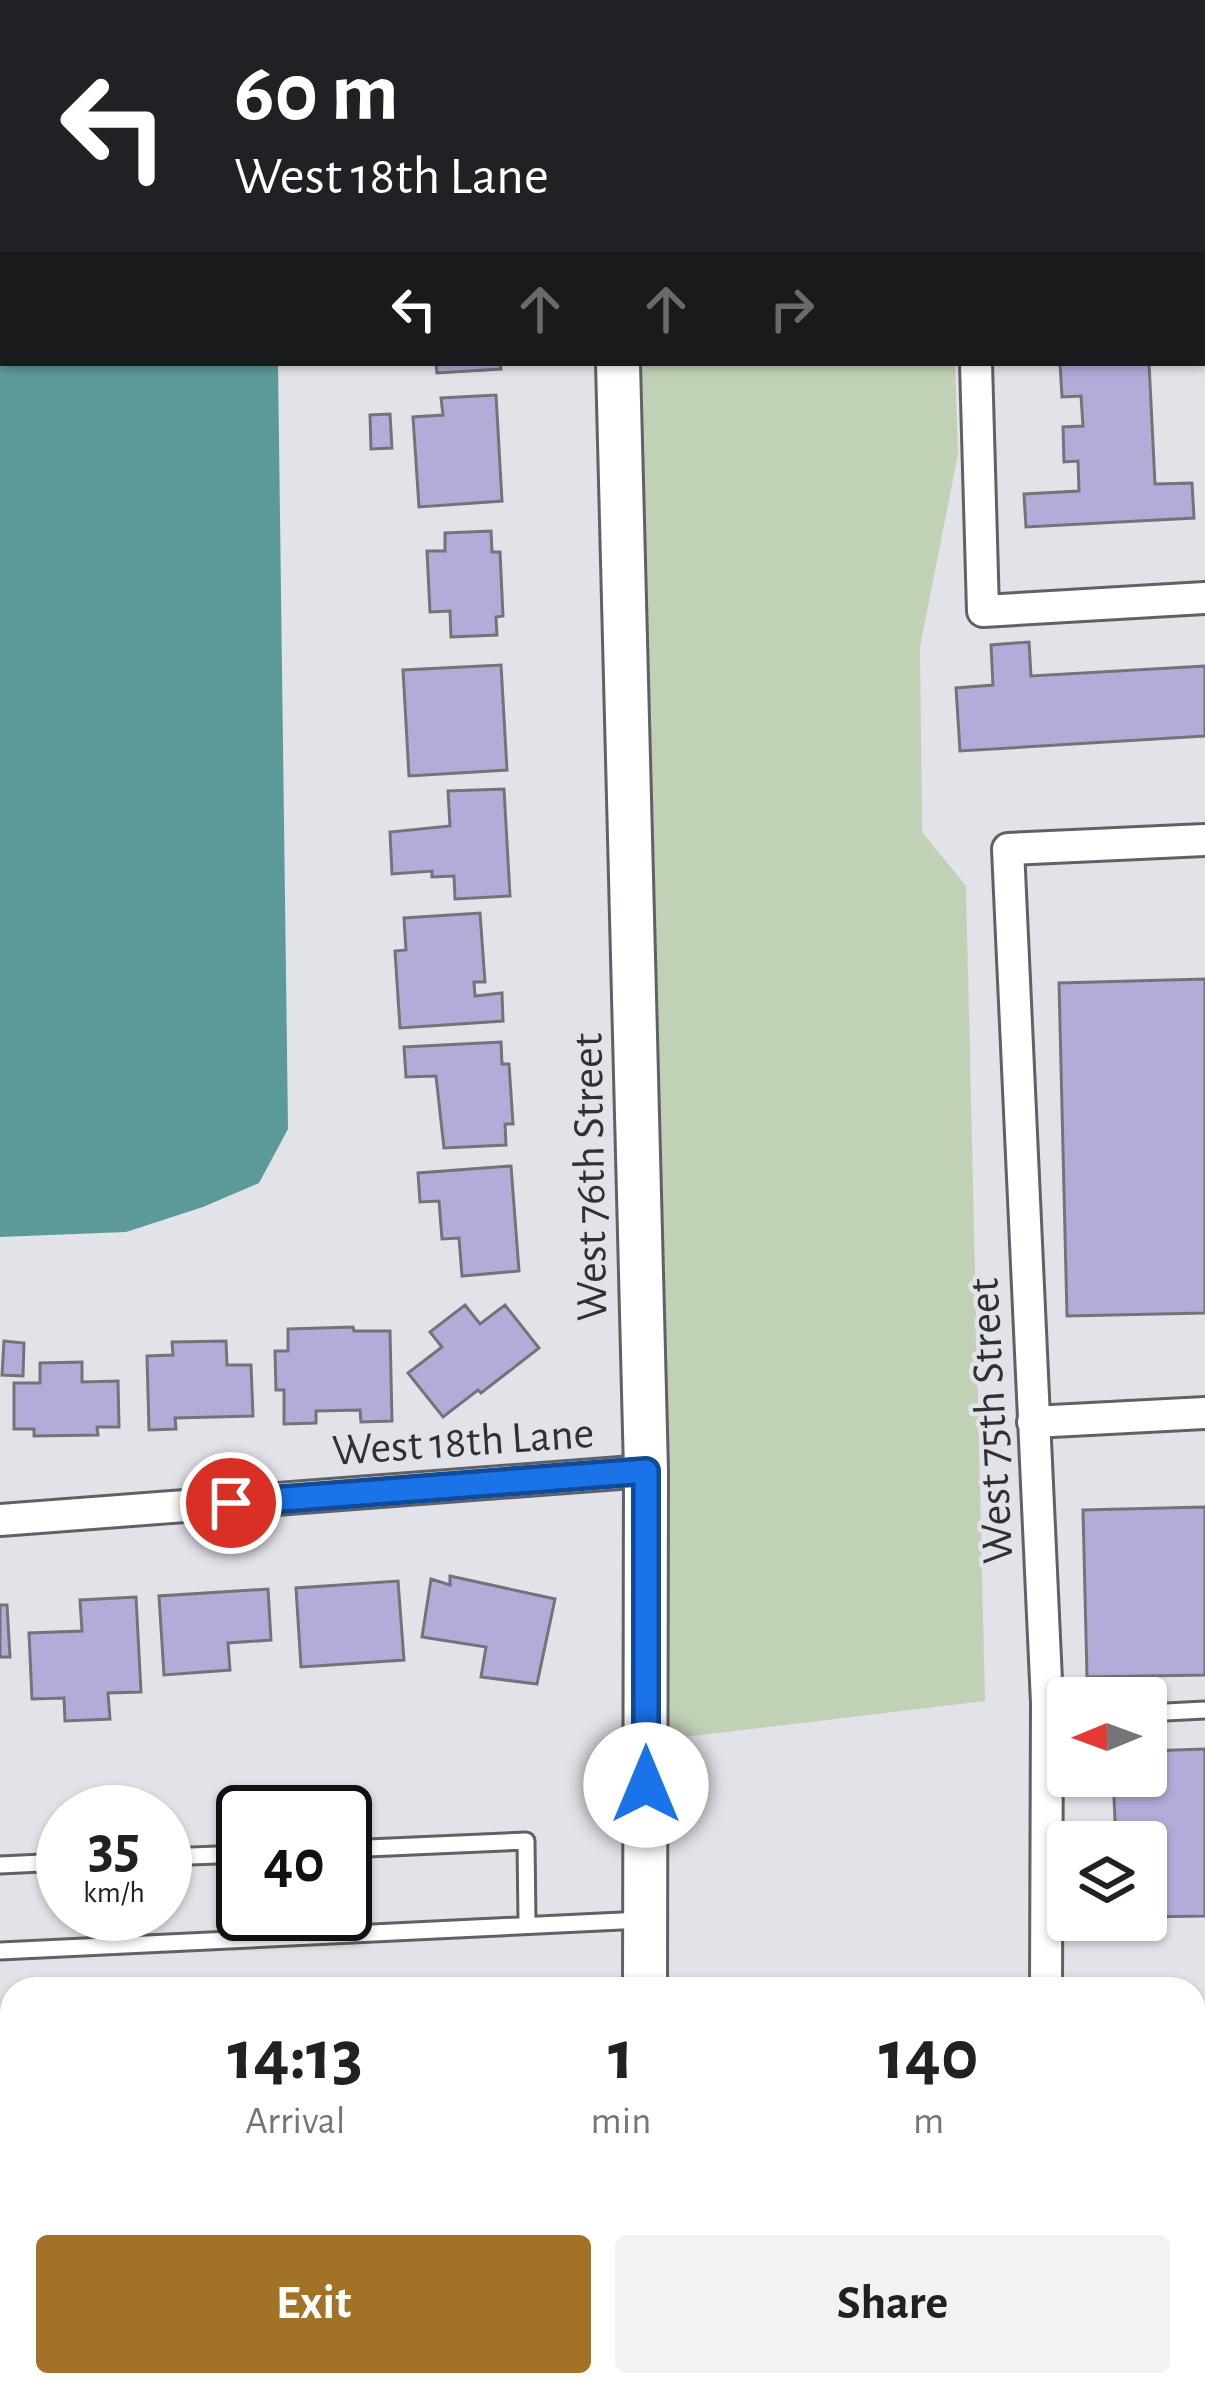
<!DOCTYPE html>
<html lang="en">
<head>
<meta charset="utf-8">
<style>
  :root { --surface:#fff; --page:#f2f2f2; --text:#202124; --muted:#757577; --accent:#a27226 }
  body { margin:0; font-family:"Alegreya Sans",sans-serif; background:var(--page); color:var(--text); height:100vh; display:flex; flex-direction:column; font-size:45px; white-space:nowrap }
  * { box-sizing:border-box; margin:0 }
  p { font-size:39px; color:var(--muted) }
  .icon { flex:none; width:66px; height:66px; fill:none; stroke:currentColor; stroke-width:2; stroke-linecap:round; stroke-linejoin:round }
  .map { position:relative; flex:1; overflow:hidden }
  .details { position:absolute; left:0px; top:1977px; width:1206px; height:420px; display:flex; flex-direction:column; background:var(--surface); border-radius:36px 36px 0 0; box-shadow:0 3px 9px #0004 }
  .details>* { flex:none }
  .top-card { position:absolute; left:0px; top:0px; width:1206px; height:366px; box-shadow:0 3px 9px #0004; background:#202124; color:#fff; overflow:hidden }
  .needle { width:78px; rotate:269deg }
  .controls { position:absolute; left:1047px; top:1677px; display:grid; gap:24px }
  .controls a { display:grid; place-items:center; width:120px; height:120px; border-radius:12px; background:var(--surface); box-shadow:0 3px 9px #0004; font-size:60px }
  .speed { position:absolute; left:36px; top:1785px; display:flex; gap:24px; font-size:60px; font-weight:700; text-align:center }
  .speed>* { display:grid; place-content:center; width:156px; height:156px; border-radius:50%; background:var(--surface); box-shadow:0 3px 9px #0004; line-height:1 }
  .speed small { font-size:30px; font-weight:400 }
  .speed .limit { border:6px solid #111; border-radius:18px; background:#fff; color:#111 }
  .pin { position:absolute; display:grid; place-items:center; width:102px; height:102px; color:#fff; margin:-51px; border:6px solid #fff; border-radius:50%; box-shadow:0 3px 12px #0007 }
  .me { position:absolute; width:132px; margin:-66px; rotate:0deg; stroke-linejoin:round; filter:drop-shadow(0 0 9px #0008) }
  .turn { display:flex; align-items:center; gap:42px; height:252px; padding:0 36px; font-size:54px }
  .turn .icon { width:156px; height:156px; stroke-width:2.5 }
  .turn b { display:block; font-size:84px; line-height:102px }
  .lanes { display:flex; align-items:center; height:114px; padding:0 36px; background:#0003; justify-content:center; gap:60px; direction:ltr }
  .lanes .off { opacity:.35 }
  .eta { display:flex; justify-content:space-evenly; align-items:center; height:204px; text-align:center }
  .eta b { font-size:72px; font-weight:700; line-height:84px }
  .action { display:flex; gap:24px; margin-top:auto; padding:24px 36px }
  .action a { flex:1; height:138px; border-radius:12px; background:var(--accent); color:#fff; font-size:48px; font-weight:700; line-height:138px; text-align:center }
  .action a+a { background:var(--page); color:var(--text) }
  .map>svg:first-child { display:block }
  .green { fill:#c1d1b5 }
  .water { fill:#5c9a99 }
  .building { fill:#b5abd8; stroke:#747379; stroke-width:3 }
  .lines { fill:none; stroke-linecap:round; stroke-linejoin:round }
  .lane-casing { stroke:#606066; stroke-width:21 }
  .street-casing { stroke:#606066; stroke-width:36 }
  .secondary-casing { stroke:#606066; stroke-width:48 }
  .lane { stroke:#fff; stroke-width:15 }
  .street { stroke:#fff; stroke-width:30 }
  .secondary { stroke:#fff; stroke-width:42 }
  .route-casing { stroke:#114b97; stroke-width:30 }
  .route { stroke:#1a73e8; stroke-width:21 }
  .labels { text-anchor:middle; stroke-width:9; stroke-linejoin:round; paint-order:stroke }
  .street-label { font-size:45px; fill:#313133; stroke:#e2e2e9 }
</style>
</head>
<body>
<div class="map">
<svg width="1205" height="2397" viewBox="0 0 1205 2397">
  <rect width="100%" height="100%" fill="#e2e2e9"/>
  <path class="green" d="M623,0H940L941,3H623Z
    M633,363H955L958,454L920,647L922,832L966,886L985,1701L660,1740Z"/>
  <path class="water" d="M0,0H273L3,3V363H278L288,1129L259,1183L203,1207L126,1232L0,1237Z"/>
  <path class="building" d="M416,0H489V3H416Z
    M1140,0V3H1023L1073,0Z
    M436,363H500L501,369L437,373Z
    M1060,363H1149L1155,484L1192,483L1194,518L1026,527L1024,494L1079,491L1078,461L1064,462L1063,427L1083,426L1081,396L1062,397Z
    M496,395L502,501L419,507L413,417L443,415L441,398Z
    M390,414L392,448L371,449L370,415Z
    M491,531L492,552H500L503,616L496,617L497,635L451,637L450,611L430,612L427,551H445V533Z
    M1029,642L1031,676L1205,666V736L960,751L956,688L993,685L991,645Z
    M501,665L507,770L409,776L403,670Z
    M504,789L510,896L455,899L454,876L432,877V871L392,874L390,832L450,826L448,791Z
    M480,913L485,982H474L475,996L502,993L503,1021L400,1028L395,951L406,950L404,918Z
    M1205,979V1313L1067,1316L1059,983Z
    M501,1042L502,1064H509L513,1124H505L506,1145L444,1148L436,1076L406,1077L404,1047Z
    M511,1166L519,1271L462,1276L459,1238L442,1239L439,1201L420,1202L418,1173Z
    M465,1305L480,1324L505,1305L539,1348L481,1393L478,1390L443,1417L408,1373L442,1347L430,1332Z
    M353,1327L354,1331H390L392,1421L361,1422L360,1410L316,1411V1423L284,1424V1390H276L275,1351H288V1329Z
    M4,1341L24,1343L23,1376L2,1375Z
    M226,1341L227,1365H251L253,1416L175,1418L176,1429L149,1430L147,1356L173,1355L172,1342Z
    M82,1362V1382L118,1381L119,1427H97L98,1435L34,1436V1429H14V1383H40V1363Z
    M1205,1507V1675L1087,1677L1083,1510Z
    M450,1576L555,1599L537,1684L481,1677L486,1647L422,1637L431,1579L450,1585Z
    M398,1581L404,1660L301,1667L296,1588Z
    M268,1589L271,1640L228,1643L230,1670L164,1675L159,1596Z
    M136,1597L141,1692L108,1693L110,1719L65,1721L64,1698L32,1699L29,1633L82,1631L80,1600Z
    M0,1605H7L10,1657H0Z
    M1205,1749V1916L1146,1917V1842H1116L1113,1776H1146V1751Z
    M0,2342H12V2385H164V2397H0Z
    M171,2385H336L337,2397H172Z
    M936,2385H1020L1021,2397H936Z
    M1030,2385H1193V2397H1031Z"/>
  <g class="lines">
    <g class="lane-casing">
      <path id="lane" d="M1146,1713L1205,1710
        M345,1849L526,1841L527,1923
        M165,1857L243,1854
        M0,1865L63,1862
        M0,1951L642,1920
        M919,2385V2397
        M369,2397L368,2387L448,2385"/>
    </g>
    <g class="street-casing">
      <path id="street" d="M964,0V3
        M976,363L983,611L1205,598
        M1033,1422L1205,1413
        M0,1520L646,1471
        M1046,1989L1047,1703L1008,849L1205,840
        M1194,2035H1205
        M0,2049L12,2048"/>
    </g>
    <g class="secondary-casing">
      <path id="secondary" d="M609,0V3
        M618,363L646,1471L645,1989
        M654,2385V2397"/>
    </g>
    <use href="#lane" class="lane"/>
    <use href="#street" class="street"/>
    <use href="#secondary" class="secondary"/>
  </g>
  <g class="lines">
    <g class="route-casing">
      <path id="route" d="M231,1503L646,1471V1785"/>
    </g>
    <use href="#route" class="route"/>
  </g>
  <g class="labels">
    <g class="street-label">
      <text transform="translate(588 1177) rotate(-91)" y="16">West 76th Street</text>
      <text transform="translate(989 1421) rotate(-93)" y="16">West 75th Street</text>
      <text transform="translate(463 1440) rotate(-4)" y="16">West 18th Lane</text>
    </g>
  </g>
</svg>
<div class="controls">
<a><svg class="needle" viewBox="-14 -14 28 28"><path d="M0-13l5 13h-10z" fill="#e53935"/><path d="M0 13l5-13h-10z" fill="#757577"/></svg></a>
<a><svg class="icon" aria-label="layers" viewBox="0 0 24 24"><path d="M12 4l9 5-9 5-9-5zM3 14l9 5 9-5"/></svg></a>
</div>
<div class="speed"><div>35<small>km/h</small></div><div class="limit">40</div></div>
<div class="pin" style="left:231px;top:1503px;background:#d93025"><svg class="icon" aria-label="arrive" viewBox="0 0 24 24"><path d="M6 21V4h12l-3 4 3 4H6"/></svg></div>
<svg class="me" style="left:646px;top:1785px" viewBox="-20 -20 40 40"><circle r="19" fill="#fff"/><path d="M0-13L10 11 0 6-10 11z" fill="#1a73e8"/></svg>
<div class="top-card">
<div class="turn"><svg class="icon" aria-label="left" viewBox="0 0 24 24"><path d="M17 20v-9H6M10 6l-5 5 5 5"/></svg><div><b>60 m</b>West 18th Lane</div></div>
<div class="lanes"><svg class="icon" aria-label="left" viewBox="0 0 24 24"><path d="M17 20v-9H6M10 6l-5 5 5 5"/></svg><svg class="icon off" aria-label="ahead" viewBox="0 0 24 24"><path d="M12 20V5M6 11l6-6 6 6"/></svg><svg class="icon off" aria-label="ahead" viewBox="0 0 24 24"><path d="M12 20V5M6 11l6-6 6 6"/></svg><svg class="icon off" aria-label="right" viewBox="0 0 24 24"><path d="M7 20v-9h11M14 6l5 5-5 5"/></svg></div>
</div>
<section class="details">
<div class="eta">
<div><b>14:13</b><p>Arrival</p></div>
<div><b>1</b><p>min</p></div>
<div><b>140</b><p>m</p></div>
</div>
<div class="action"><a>Exit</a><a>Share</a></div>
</section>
</div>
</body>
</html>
